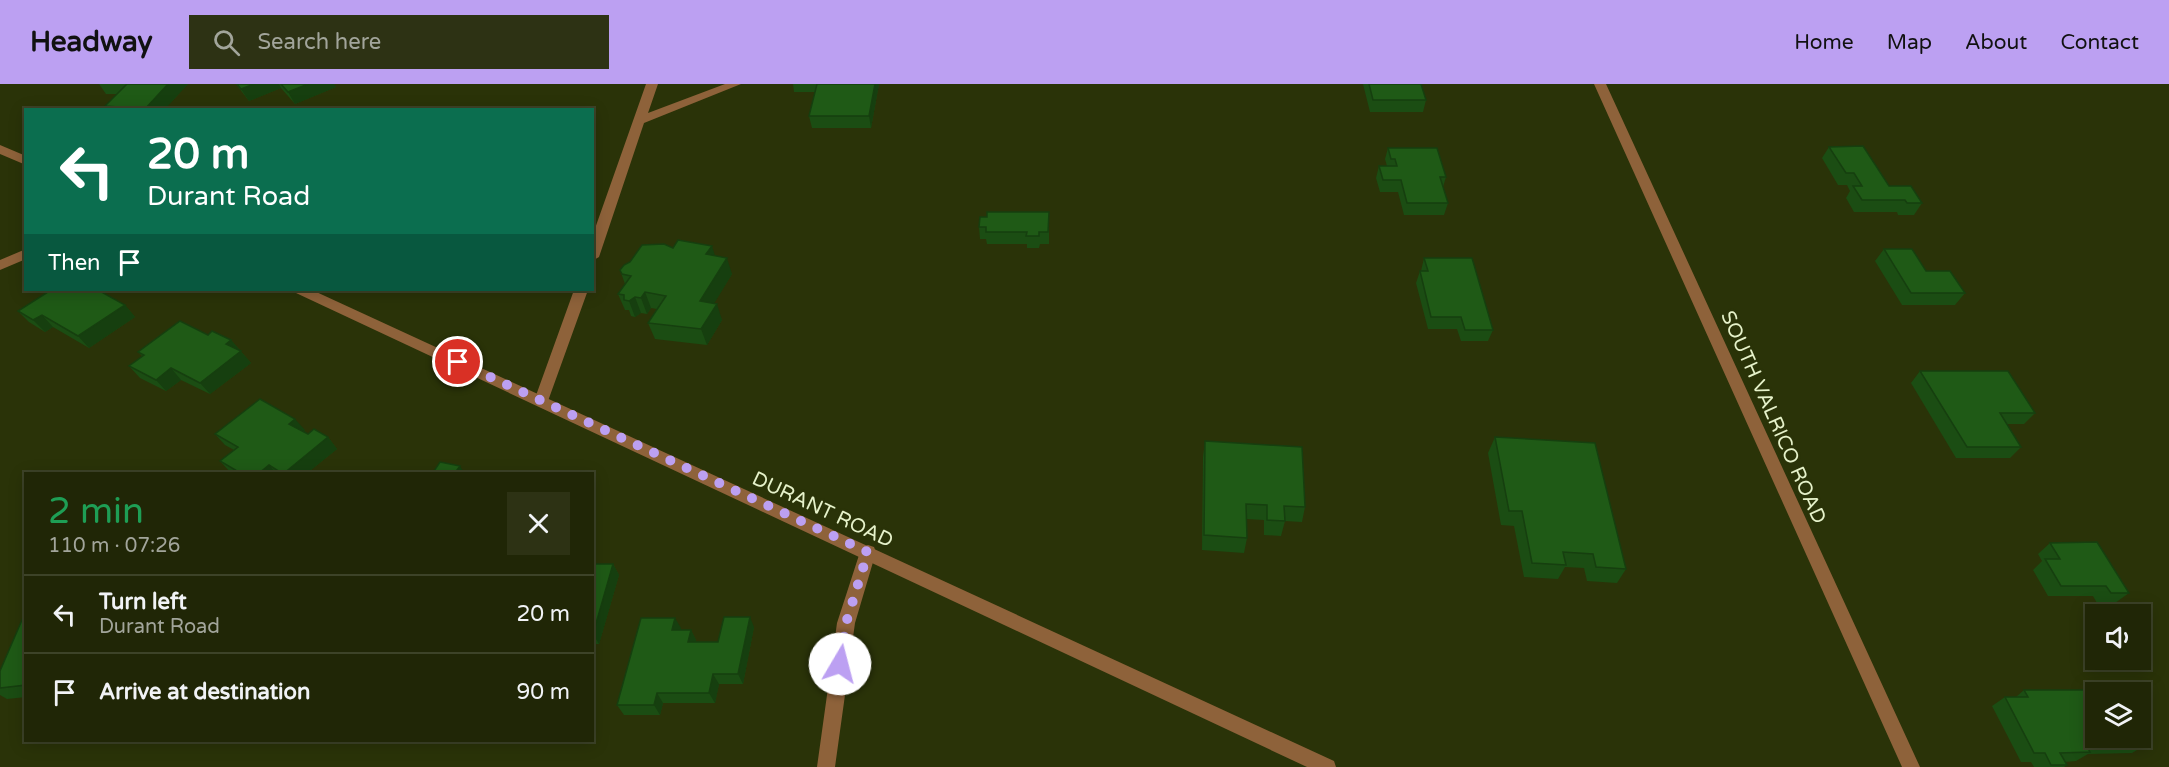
<!DOCTYPE html>
<html lang="en">
<head>
<meta charset="utf-8">
<style>
  :root { --surface:#202606; --page:#2d3214; --text:#f1f3f6; --muted:#a2a59b; --line:#3d4328; --accent:#bca0f2 }
  body { margin:0; font-family:"Varela Round",sans-serif; background:var(--page); color:var(--text); height:100vh; display:flex; flex-direction:column; font-size:22px; white-space:nowrap }
  * { box-sizing:border-box; margin:0 }
  p { font-size:20px; color:var(--muted) }
  .icon { flex:none; width:33px; height:33px; fill:none; stroke:currentColor; stroke-width:2; stroke-linecap:round; stroke-linejoin:round }
  .map { position:relative; flex:1; overflow:hidden }
  .side { position:absolute; left:24px; top:388px; width:570px; height:270px; display:flex; flex-direction:column; background:var(--surface); border-radius:0px; box-shadow:0 3px 15px #0003,0 0 0 2px var(--line) }
  .side>* { flex:none }
  .banner { position:absolute; left:24px; top:24px; width:570px; height:183px; border-radius:0px; box-shadow:0 3px 15px #0003,0 0 0 2px var(--line); background:#0b6e4f; color:#fff; overflow:hidden }
  .controls { position:absolute; left:2085px; top:520px; display:grid; gap:12px }
  .controls a { display:grid; place-items:center; width:66px; height:66px; border-radius:0px; background:var(--surface); box-shadow:0 3px 15px #0003,0 0 0 2px var(--line); font-size:30px }
  .pin { position:absolute; display:grid; place-items:center; width:51px; height:51px; color:#fff; margin:-26px; border:3px solid #fff; border-radius:50%; box-shadow:0 2px 6px #0007 }
  .me { position:absolute; width:66px; margin:-33px; rotate:8deg; stroke-linejoin:round; filter:drop-shadow(0 0 4px #0008) }
  .turn { display:flex; align-items:center; gap:21px; height:126px; padding:0 24px; font-size:27px }
  .turn .icon { width:78px; height:78px; stroke-width:2.5 }
  .turn b { display:block; font-size:42px; line-height:51px }
  .then { display:flex; align-items:center; height:57px; padding:0 24px; background:#0003; gap:12px; font-size:22px }
  .round { display:grid; place-items:center; flex:none; width:63px; height:63px; border-radius:0px; background:var(--page) }
  .summary { display:flex; align-items:center; justify-content:space-between; height:102px; padding:0 24px }
  h1 { font-size:36px; font-weight:600; line-height:45px; color:#1e9e55 }
  ul { padding:0; list-style:none }
  li { display:flex; align-items:center; gap:18px; height:78px; padding:0 24px; border-top:2px solid var(--line) }
  li div { flex:1 }
  li b { display:block; font-size:22px }
  li em { font-style:normal }
  header { display:flex; align-items:center; gap:36px; box-sizing:border-box; height:84px; padding:0 30px; background:var(--accent); color:#111 }
  header strong { font-size:28px }
  nav { display:flex; gap:33px; margin-inline-start:auto; font-size:21px }
  .search { width:420px; height:54px; background:var(--page); display:flex; align-items:center; gap:15px; box-sizing:border-box; padding:0 21px; border-radius:0px; color:var(--muted); font-size:22px }
  .map>svg:first-child { display:block }
  .lines { fill:none; stroke-linecap:round; stroke-linejoin:round }
  .service { fill:#8e623a; fill-rule:evenodd }
  .minor { fill:#8e623a; fill-rule:evenodd }
  .tertiary { fill:#8e623a; fill-rule:evenodd }
  .wall { fill:#1b4d13 }
  .shaded-wall { fill:#163f0f }
  .building { fill:#1f5a16; stroke:#163f0f; stroke-width:1.5 }
  .route { stroke:#bca0f2; stroke-width:10; stroke-dasharray:0 18 }
  .labels { text-anchor:middle; stroke-width:5; stroke-linejoin:round; paint-order:stroke }
  .street-label { font-size:20px; fill:#e6f2ca; stroke:#2a3308 }
</style>
</head>
<body>
<header>
<strong>Headway</strong>
<div class="search"><svg class="icon" aria-label="search" viewBox="0 0 24 24"><circle cx="10" cy="10" r="6"/><path d="M15 15l6 6"/></svg>Search here</div>
<nav><a>Home</a><a>Map</a><a>About</a><a>Contact</a></nav>
</header>
<div class="map">
<svg width="2169" height="683" viewBox="0 0 2169 683">
  <rect width="100%" height="100%" fill="#2a3308"/>
  <g class="lines">
    <path class="service" d="M646,0H658L648,29L725,0H741L644,39L599,173L592,177V153Z
      M574,206H588L548,317L546,321H536L534,317Z"/>
    <path class="minor" d="M26,165V175L0,186V176Z
      M868,461L874,463L876,468L855,539L835,683H817L837,539L860,468L862,463Z"/>
    <path class="tertiary" d="M1594,0H1606L1920,683H1902Z
      M0,61L26,72V81L0,70Z
      M294,206H312L1334,677L1336,683H1307L296,209Z"/>
  </g>
  <path class="wall" d="M99,0H188L164,26H107L105,22L117,10H106Z
    M236,0H334L336,3L295,20L281,4L249,17Z
    M793,0H879L871,44H812L809,32L815,8H794Z
    M1363,0H1421L1426,16L1423,28H1370Z
    M1829,63L1889,102L1922,119L1914,131H1898L1897,128H1854L1846,114L1850,107L1847,101H1838L1822,74Z
    M1388,64L1446,93L1443,103L1448,119L1444,131H1404L1398,108H1380L1376,94L1379,82H1387L1385,75Z
    M1049,139V160H1040L1039,164H1027V160H987L986,155H980L979,143Z
    M673,164L715,171L732,190L714,219L722,236L707,261L655,255L648,239L657,225L651,224L647,230L641,229L635,233L631,232L629,226H625L618,210L625,200L620,186Z
    M1884,165L1926,187L1965,209L1955,221H1902L1875,177Z
    M1424,174L1493,246L1488,257H1461L1457,245H1428L1416,199L1420,187H1421Z
    M50,206H98L125,221L135,233L89,264L53,243L45,248L29,238L18,227Z
    M208,251L231,256L251,279L210,310L181,296L166,307L140,294L129,282L142,272L138,268Z
    M1920,287L2035,329L2024,340H2007L2021,363L2010,374H1956L1911,299Z
    M305,346L303,347L308,350L328,353L337,365L306,390H233L230,388L220,377L234,366L225,361L215,350Z
    M1495,353L1626,485L1617,499L1587,497L1584,484L1565,483L1558,495L1524,493L1514,442L1501,441L1488,369Z
    M1205,357L1305,423L1302,438L1285,437L1281,452L1264,451V436L1246,435L1247,454L1244,469L1202,466L1203,373Z
    M2050,459L2129,509L2115,519H2097L2093,512H2048L2033,486L2042,477L2038,470Z
    M592,480H613L619,491L599,560H592Z
    M26,529V613L7,615L0,611V587Z
    M754,543L743,600H719L715,619H663L660,631H624L617,621L681,544L680,546H691L696,556L695,558H718Z
    M2024,606L2147,660L2132,669L2088,670L2076,677L2065,678L2067,681L2064,683H2034L2031,678H2021L1992,622L2005,613H2016Z"/>
  <path class="shaded-wall" d="M168,0H188L164,26H145V25Z
    M254,0H279L281,4L249,17L241,5Z
    M308,0H334L336,3L295,20L288,8Z
    M875,0H879L871,44L869,32Z
    M712,162L717,178L706,170Z
    M727,174L732,190L706,233L700,217Z
    M645,208L651,224L647,230L641,214Z
    M635,213L641,229L635,233L629,217Z
    M717,220L722,236L707,261L701,245Z
    M125,221L135,233L89,264L78,252Z
    M42,231L53,243L45,248L33,236Z
    M231,256L251,279L210,310L200,299L226,260Z
    M171,284L181,296L166,307L156,296Z
    M295,335L305,346L299,351L289,340Z
    M328,353L337,365L306,390H283Z
    M269,381L277,390H258Z
    M460,382L465,390H454Z
    M613,480L619,491L599,560L593,550Z
    M750,533L754,543L743,600L738,590Z
    M675,534L681,544L678,556L672,546Z
    M691,546L696,556L693,569L688,558Z
    M713,590L719,600L715,619L709,609Z
    M657,609L663,619L660,631L654,621Z"/>
  <path class="building" d="M127,0H168L145,25L105,22Z
    M237,0H254L241,5Z
    M281,0H308L288,8Z
    M817,0H875L869,32H809Z
    M1369,0H1421L1426,16H1373Z
    M1863,62L1889,102H1911L1922,119H1907L1905,116H1862L1853,102H1862L1854,89H1846L1829,63Z
    M1388,64H1437L1446,93H1440L1448,119H1407L1401,96H1383L1379,82H1397L1395,75H1391Z
    M987,128H1049L1048,148H1039V152H1026L1027,148H986V143H979L980,133H987Z
    M678,156L712,162L706,170L727,174L700,217L717,220L701,245L648,239L666,212L645,208L641,214L635,213L629,217L624,216V211L618,210L631,192L622,190L620,186L624,181L630,178L642,161L664,160L673,164Z
    M1884,165H1912L1926,187H1950L1965,209H1911Z
    M1424,174H1472L1493,246H1465L1461,233H1431L1420,187H1428Z
    M51,206H98L125,221L78,252L42,231L33,236L18,227Z
    M180,237L208,251L212,247L231,256L226,260L241,267L200,299L171,284L156,296L129,282L144,271L138,268Z
    M1920,287H2008L2035,329H2000L2021,363H1967Z
    M260,315L295,335L289,340L308,350L314,345L328,353L283,390L269,381L258,390H242L220,377L238,363L215,350Z
    M1495,353L1595,359L1626,485L1596,483L1593,470L1563,468L1566,481L1532,479L1522,427H1509Z
    M1205,357L1302,363L1305,423L1284,422L1285,437L1267,436V421L1246,420L1247,454L1204,451Z
    M440,378L460,382L454,390H432Z
    M2097,458L2129,509H2111L2106,502H2061L2045,475H2060L2050,459Z
    M592,480H613L593,550H592Z
    M25,529L26,601L0,604V587Z
    M724,533H750L738,590H713L709,609H657L654,621H617L641,534H675L672,546H691L688,558H718Z
    M2024,606H2115L2117,609H2096V654H2140V649L2147,660L2086,661L2090,668L2060,669L2067,681H2051L2045,669H2034L2005,613H2028Z"/>
  <g class="lines">
    <path class="route" d="M458,278L868,468L846,539L840,580"/>
  </g>
  <g class="labels">
    <g class="street-label">
      <text transform="translate(1774 333) rotate(66)" y="7">SOUTH VALRICO ROAD</text>
      <text transform="translate(823 425) rotate(25)" y="7">DURANT ROAD</text>
    </g>
  </g>
</svg>
<div class="controls">
<a><svg class="icon" aria-label="sound" viewBox="0 0 24 24"><path d="M4 9h4l5-4v14l-5-4H4zM17 9q2 3 0 6"/></svg></a>
<a><svg class="icon" aria-label="layers" viewBox="0 0 24 24"><path d="M12 4l9 5-9 5-9-5zM3 14l9 5 9-5"/></svg></a>
</div>
<div class="pin" style="left:458px;top:278px;background:#d93025"><svg class="icon" aria-label="arrive" viewBox="0 0 24 24"><path d="M6 21V4h12l-3 4 3 4H6"/></svg></div>
<svg class="me" style="left:840px;top:580px" viewBox="-20 -20 40 40"><circle r="19" fill="#fff"/><path d="M0-13L10 11 0 6-10 11z" fill="#bca0f2"/></svg>
<div class="banner">
<div class="turn"><svg class="icon" aria-label="left" viewBox="0 0 24 24"><path d="M17 20v-9H6M10 6l-5 5 5 5"/></svg><div><b>20 m</b>Durant Road</div></div>
<div class="then">Then<svg class="icon" aria-label="arrive" viewBox="0 0 24 24"><path d="M6 21V4h12l-3 4 3 4H6"/></svg></div>
</div>
<section class="side">
<div class="summary"><div><h1>2 min</h1><p>110 m · 07:26</p></div><a class="round"><svg class="icon" aria-label="close" viewBox="0 0 24 24"><path d="M6 6l12 12M18 6L6 18"/></svg></a></div>
<ul>
<li><svg class="icon" aria-label="left" viewBox="0 0 24 24"><path d="M17 20v-9H6M10 6l-5 5 5 5"/></svg><div><b>Turn left</b><p>Durant Road</p></div><em>20 m</em></li>
<li><svg class="icon" aria-label="arrive" viewBox="0 0 24 24"><path d="M6 21V4h12l-3 4 3 4H6"/></svg><div><b>Arrive at destination</b></div><em>90 m</em></li>
</ul>
</section>
</div>
</body>
</html>
